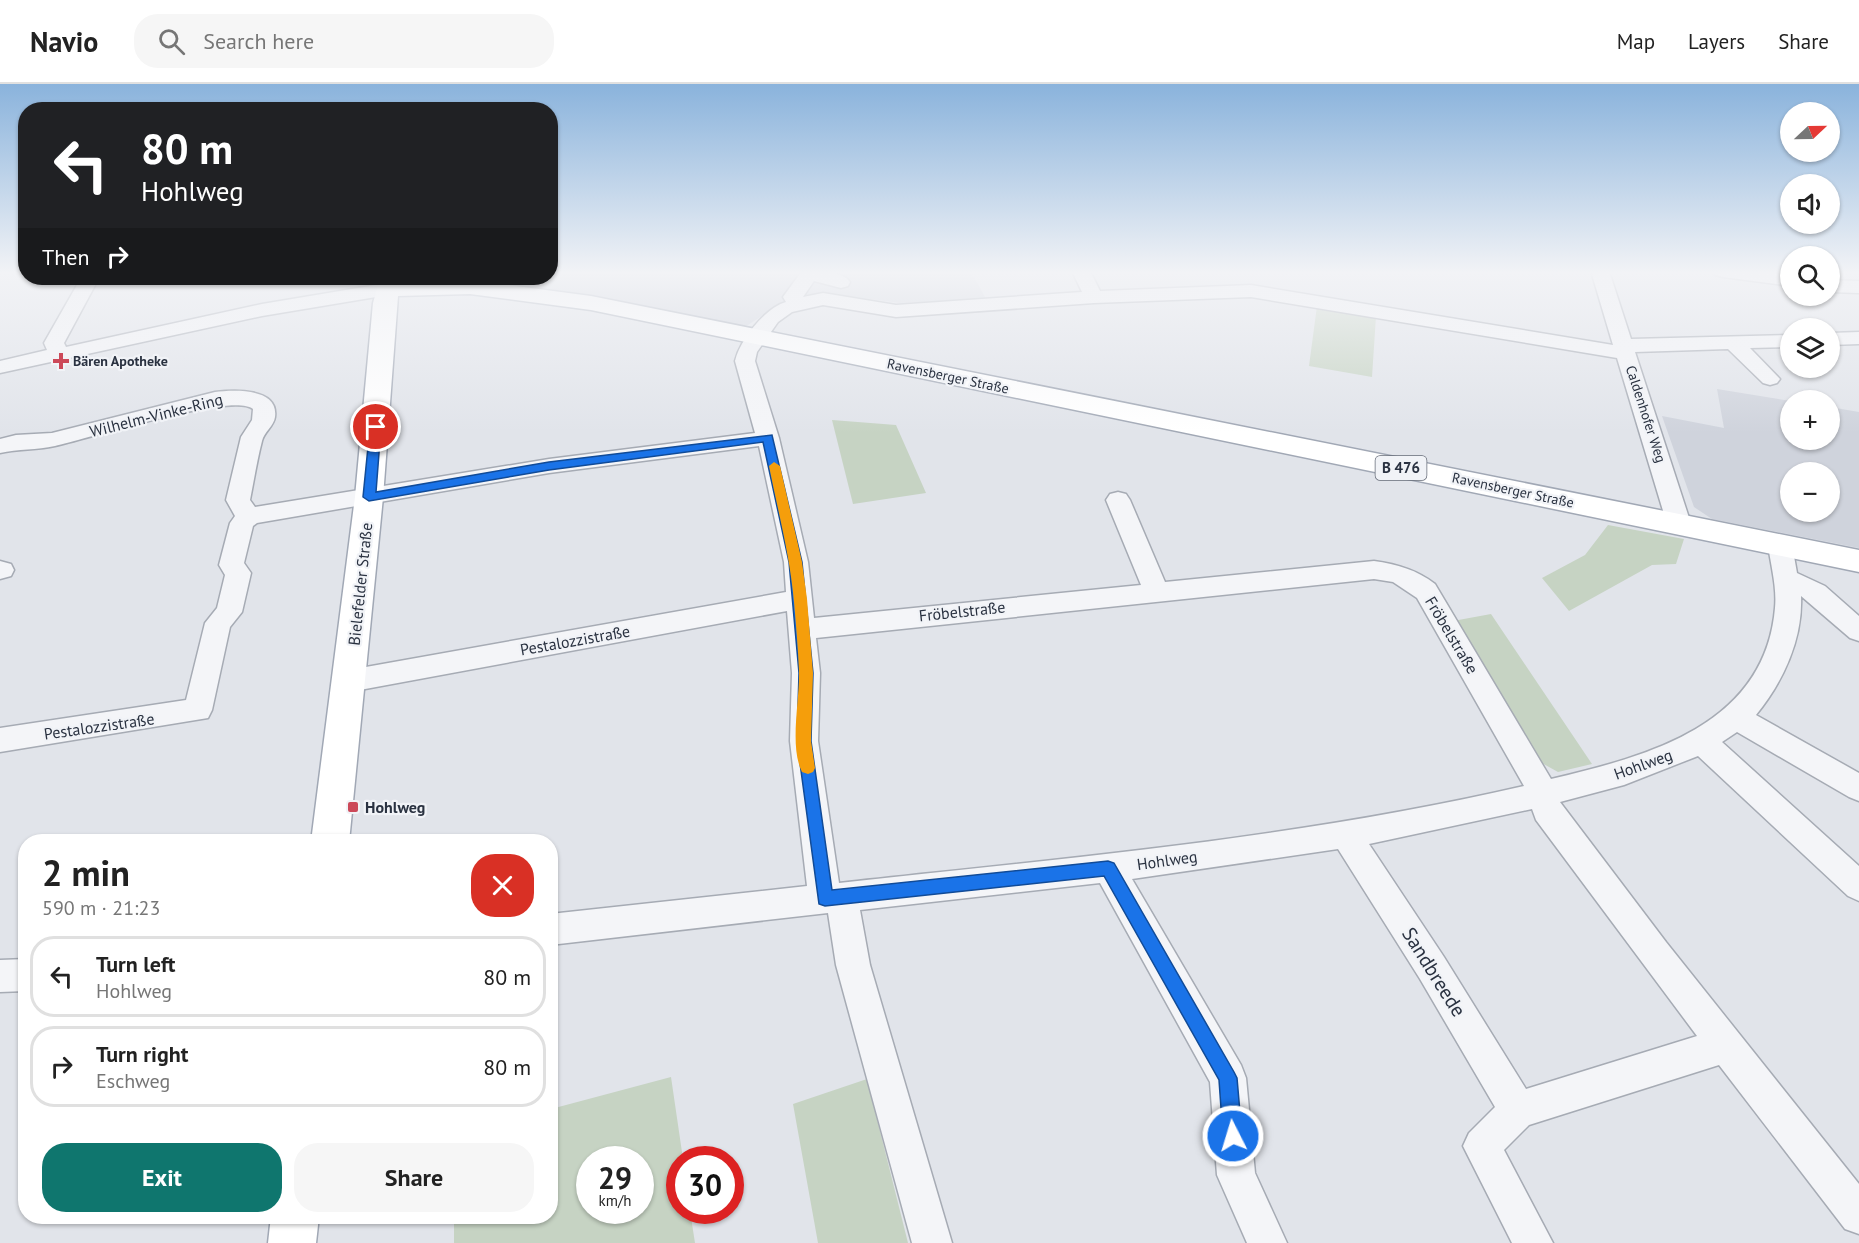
<!DOCTYPE html>
<html lang="en">
<head>
<meta charset="utf-8">
<style>
  :root { --surface:#fff; --page:#f6f6f6; --text:#222; --muted:#767676; --line:#e0e0e0; --accent:#0f766e }
  body { margin:0; font-family:"PT Sans",sans-serif; background:var(--page); color:var(--text); height:100vh; display:flex; flex-direction:column; font-size:22px; white-space:nowrap }
  * { box-sizing:border-box; margin:0 }
  p { font-size:20px; color:var(--muted) }
  .icon { flex:none; width:33px; height:33px; fill:none; stroke:currentColor; stroke-width:2; stroke-linecap:round; stroke-linejoin:round }
  .map { position:relative; flex:1; overflow:hidden }
  .drawer { position:absolute; left:18px; top:750px; width:540px; height:390px; display:flex; flex-direction:column; background:var(--surface); border-radius:24px; box-shadow:0 2px 4px #0004 }
  .drawer>* { flex:none }
  .hud { position:absolute; left:18px; top:18px; width:540px; height:183px; border-radius:24px; box-shadow:0 2px 4px #0004; background:#202124; color:#fff; overflow:hidden }
  .needle { width:39px; rotate:68deg }
  .tools { position:absolute; left:1780px; top:18px; display:grid; gap:12px }
  .tools a { display:grid; place-items:center; width:60px; height:60px; border-radius:50%; background:var(--surface); box-shadow:0 2px 4px #0004; font-size:30px }
  .speed { position:absolute; left:576px; top:1062px; display:flex; gap:12px; font-size:30px; font-weight:700; text-align:center }
  .speed>* { display:grid; place-content:center; width:78px; height:78px; border-radius:50%; background:var(--surface); box-shadow:0 2px 4px #0004; line-height:1 }
  .speed small { font-size:15px; font-weight:400 }
  .speed .limit { border:9px solid #d22; background:#fff; color:#111 }
  .pin { position:absolute; display:grid; place-items:center; width:51px; height:51px; color:#fff; margin:-26px; border:3px solid #fff; border-radius:50%; box-shadow:0 2px 6px #0007 }
  .me { position:absolute; width:66px; margin:-33px; rotate:355deg; stroke-linejoin:round; filter:drop-shadow(0 0 4px #0008) }
  .turn { display:flex; align-items:center; gap:21px; height:126px; padding:0 24px; font-size:27px }
  .turn .icon { width:78px; height:78px; stroke-width:2.5 }
  .turn b { display:block; font-size:42px; line-height:51px }
  .then { display:flex; align-items:center; height:57px; padding:0 24px; background:#0003; gap:12px; font-size:22px }
  .round { display:grid; place-items:center; flex:none; width:63px; height:63px; border-radius:24px; background:var(--page) }
  .overview { display:flex; align-items:center; justify-content:space-between; height:102px; padding:0 24px }
  h1 { font-size:36px; font-weight:800; line-height:45px }
  .cta { display:flex; gap:12px; margin-top:auto; padding:12px 24px }
  .cta a { flex:1; height:69px; border-radius:24px; background:var(--accent); color:#fff; font-size:24px; font-weight:800; line-height:69px; text-align:center }
  .cta a+a { background:var(--page); color:var(--text) }
  ul { padding:0; list-style:none }
  li { display:flex; align-items:center; gap:18px; height:81px; margin:0 12px 9px; padding:0 12px; border:3px solid var(--line); border-radius:24px }
  li div { flex:1 }
  li b { display:block; font-size:22px }
  li em { font-style:normal }
  header { display:flex; align-items:center; gap:36px; box-sizing:border-box; height:84px; padding:0 30px; background:var(--surface); border-bottom:2px solid var(--line) }
  header strong { font-size:28px }
  nav { display:flex; gap:33px; margin-inline-start:auto; font-size:21px }
  .search { width:420px; height:54px; background:var(--page); display:flex; align-items:center; gap:15px; box-sizing:border-box; padding:0 21px; border-radius:24px; color:var(--muted); font-size:22px }
  .map>svg:first-child { display:block }
  .built { fill:#cfd3dc; fill-rule:evenodd }
  .green { fill:#c6d3c3; fill-rule:evenodd }
  .lines { fill:none; stroke-linecap:round; stroke-linejoin:round }
  .minor-casing { stroke:#a6abb4; stroke-width:3 }
  .major-casing { stroke:#a1a8b5; stroke-width:3 }
  .minor { fill:#f4f5f8; fill-rule:evenodd }
  .major { fill:#fff; fill-rule:evenodd }
  .route { fill:#1a73e8; stroke:#114b97; stroke-width:1.5 }
  .slow { fill:#f59e0b }
  .poi-dot { fill:#cc4959; stroke:#f1f3f7; stroke-width:2 }
  .labels { text-anchor:middle; stroke-width:4.5; stroke-linejoin:round; paint-order:stroke }
  .far-poi-label { font-size:14px; font-weight:bold; fill:#2a3241; stroke:#f1f3f7; text-anchor:start }
  .far-street-label { font-size:14px; fill:#2a3241; stroke:#f1f3f7 }
  .shield { fill:#f1f3f7; stroke:#666c78; stroke-width:1.5 }
  .shield-label { font-size:15px; font-weight:bold; fill:#2a3241 }
  .street-label { font-size:16px; fill:#2a3241; stroke:#f1f3f7 }
  .poi-label { font-size:16px; font-weight:bold; fill:#2a3241; stroke:#f1f3f7; text-anchor:start }
  .near-street-label { font-size:20px; fill:#2a3241; stroke:#f1f3f7 }
</style>
</head>
<body>
<header>
<strong>Navio</strong>
<div class="search"><svg class="icon" aria-label="search" viewBox="0 0 24 24"><circle cx="10" cy="10" r="6"/><path d="M15 15l6 6"/></svg>Search here</div>
<nav><a>Map</a><a>Layers</a><a>Share</a></nav>
</header>
<div class="map">
<svg width="1859" height="1159" viewBox="0 0 1859 1159">
  <rect width="100%" height="100%" fill="#e1e4ea"/>
  <path class="built" d="M551,187H971L986,215L900,219L833,210H808L788,215L748,241L738,242L582,210L497,198L499,194H550Z
    M1717,305L1791,317V356H1830V323L1859,328V464L1712,435L1694,423L1662,332L1724,344ZM1791,388H1830V428H1791Z"/>
  <path class="green" d="M1317,222L1376,232L1372,293L1309,282Z
    M832,336L896,341L926,409L853,420Z
    M1608,441L1684,455L1676,480L1652,481L1569,527L1542,494L1585,471Z
    M1491,530L1592,680L1558,688L1540,678L1453,537Z
    M671,993L683,1075L680,1076V1126L690,1127L695,1159H454V1133L550,1132L551,1025ZM590,1076H640V1126H590Z
    M867,995L908,1159H818L793,1020Z"/>
  <g class="lines">
    <g class="minor-casing">
      <path id="minor" d="M802,187C815,187 842,186 850,198L848,202L841,204L814,197L803,213L823,209L896,221L1082,208L1072,187H1090L1100,207L1251,201L1613,261L1591,187H1609L1631,255L1791,251V263L1750,264L1780,295L1777,299L1770,301L1763,299L1728,265L1635,268L1691,440L1687,446L1679,448L1671,446L1667,440L1617,274L1251,213L1094,219L896,233L823,221L792,228L778,238L757,268L755,277L779,354L808,478L814,534L1141,501L1106,416L1110,410L1118,408L1126,410L1130,416L1165,498L1374,477C1397,480 1417,486 1435,500L1551,695C1648,672 1765,642 1775,524C1777,503 1771,482 1768,461L1771,455L1780,452L1789,455L1792,461L1797,489L1825,502L1859,532V557L1850,554L1801,512C1803,555 1783,598 1756,631L1859,689V717L1849,713L1737,648L1722,658L1859,782V817L1848,812L1698,672L1624,701L1560,718L1666,858L1859,1100V1150L1845,1145L1719,981L1529,1041L1504,1066L1553,1159H1512L1463,1062L1469,1049L1495,1023L1420,895L1338,765L1132,795L1241,981L1246,994L1255,1089L1287,1159H1247L1217,1091L1210,998L1100,799L860,826L870,881L952,1159H912L836,881L828,829L550,861V830L807,802L790,657L792,589L787,527L349,608L339,605L335,597L339,589L349,586L786,508L784,478L759,362L549,389L257,439L253,442L244,479L251,489L242,528L230,543L212,626L208,634L0,668V644L186,616L205,539L217,524L225,491L219,481L230,439L235,432L226,416L241,353L252,336L253,325C232,308 88,355 55,362C37,366 18,365 0,369V355L16,351L52,349L215,308C233,306 279,303 275,333C274,342 264,348 262,357C257,376 254,396 250,416L255,423L549,375L755,349L735,277C740,256 765,224 786,218L783,213ZM1374,495L1393,498L1417,514L1524,702C1299,754 1068,774 839,799L818,657L820,589L816,554ZM1532,725L1536,736L1697,952L1526,1005L1444,873L1369,760Z
        M1714,187H1762L1791,190V202L1723,193L1716,191Z
        M81,194H99L64,259L66,263L262,220L388,199L395,201L397,205L395,209L388,211L262,232L0,289V277L47,266L44,259Z
        M1830,196L1859,197V209L1830,208Z
        M1859,248V260L1830,261V249Z
        M0,477L11,480L14,486L11,492L0,495Z
        M26,875V907L0,908V876Z"/>
    </g>
    <g class="major-casing">
      <path id="major" d="M380,194H402V198L470,196L591,212L1859,466V488L591,226L470,210L398,212L383,413L349,758H311L355,413L373,219Z
        M271,1132H319L316,1159H268Z"/>
    </g>
    <use href="#minor" class="minor"/>
    <use href="#major" class="major"/>
  </g>
  <linearGradient id="sky" x2="0" y2="1"><stop stop-color="#8ab3dc"/><stop offset="0.54" stop-color="#f2f3f6"/><stop offset="1" stop-color="#f2f3f6" stop-opacity="0"/></linearGradient>
  <rect width="1859" height="349" fill="url(#sky)"/>
  <path class="route" d="M376,339L381,343L376,408L549,378L772,351L802,478L813,589L811,657L832,806L1108,777L1114,779L1234,988L1237,994L1242,1052L1239,1059L1233,1062L1226,1059L1223,1052L1219,996L1104,792L825,822L819,820L797,657L799,589L789,478L763,358L549,386L369,417L363,413L370,343Z"/>
  <path class="slow" d="M774,378L780,382L802,478L807,515L813,589L811,657L815,684L813,688L808,690L802,688C789,662 800,616 799,587C798,564 796,541 794,518C790,472 778,427 769,382Z"/>
  <g class="poi-dot">
    <path d="M58 268h6v6h6v6h-6v6h-6v-6h-6v-6h6z"/>
    <rect x="347" y="717" width="12" height="12" rx="3"/>
  </g>
  <g class="labels">
    <g class="far-poi-label">
      <text x="73" y="282">Bären Apotheke</text>
    </g>
    <g class="far-street-label">
      <text transform="translate(948 292) rotate(12)" y="5">Ravensberger Straße</text>
      <text transform="translate(1646 330) rotate(72)" y="5">Caldenhofer Weg</text>
      <text transform="translate(1513 406) rotate(12)" y="5">Ravensberger Straße</text>
    </g>
    <rect class="shield" x="1375.5" y="372" width="51" height="24" rx="4.5"/>
    <g class="shield-label">
      <text x="1401" y="389">B 476</text>
    </g>
    <g class="street-label">
      <text transform="translate(156 331) rotate(-14)" y="6">Wilhelm-Vinke-Ring</text>
      <text transform="translate(360 500) rotate(-84)" y="6">Bielefelder Straße</text>
      <text transform="translate(962 527) rotate(-6)" y="6">Fröbelstraße</text>
      <text transform="translate(1452 551) rotate(59)" y="6">Fröbelstraße</text>
      <text transform="translate(575 556) rotate(-10)" y="6">Pestalozzistraße</text>
      <text transform="translate(99 642) rotate(-8)" y="6">Pestalozzistraße</text>
      <text transform="translate(1643 680) rotate(-20)" y="6">Hohlweg</text>
      <text transform="translate(1167 776) rotate(-8)" y="6">Hohlweg</text>
    </g>
    <g class="poi-label">
      <text x="365" y="729">Hohlweg</text>
    </g>
    <g class="near-street-label">
      <text transform="translate(1434 888) rotate(58)" y="7">Sandbreede</text>
    </g>
  </g>
</svg>
<div class="tools">
<a><svg class="needle" viewBox="-14 -14 28 28"><path d="M0-13l5 13h-10z" fill="#e53935"/><path d="M0 13l5-13h-10z" fill="#767676"/></svg></a>
<a><svg class="icon" aria-label="sound" viewBox="0 0 24 24"><path d="M4 9h4l5-4v14l-5-4H4zM17 9q2 3 0 6"/></svg></a>
<a><svg class="icon" aria-label="search" viewBox="0 0 24 24"><circle cx="10" cy="10" r="6"/><path d="M15 15l6 6"/></svg></a>
<a><svg class="icon" aria-label="layers" viewBox="0 0 24 24"><path d="M12 4l9 5-9 5-9-5zM3 14l9 5 9-5"/></svg></a>
<a>+</a>
<a>−</a>
</div>
<div class="speed"><div>29<small>km/h</small></div><div class="limit">30</div></div>
<div class="pin" style="left:376px;top:343px;background:#d93025"><svg class="icon" aria-label="arrive" viewBox="0 0 24 24"><path d="M6 21V4h12l-3 4 3 4H6"/></svg></div>
<svg class="me" style="left:1233px;top:1052px" viewBox="-20 -20 40 40"><circle r="17" fill="#1a73e8" stroke="#fff" stroke-width="3"/><path d="M0-11L8 9 0 5-8 9z" fill="#fff"/></svg>
<div class="hud">
<div class="turn"><svg class="icon" aria-label="left" viewBox="0 0 24 24"><path d="M17 20v-9H6M10 6l-5 5 5 5"/></svg><div><b>80 m</b>Hohlweg</div></div>
<div class="then">Then<svg class="icon" aria-label="right" viewBox="0 0 24 24"><path d="M7 20v-9h11M14 6l5 5-5 5"/></svg></div>
</div>
<section class="drawer">
<div class="overview"><div><h1>2 min</h1><p>590 m · 21:23</p></div><a class="round" style="background:#d93025;color:#fff"><svg class="icon" aria-label="close" viewBox="0 0 24 24"><path d="M6 6l12 12M18 6L6 18"/></svg></a></div>
<ul>
<li><svg class="icon" aria-label="left" viewBox="0 0 24 24"><path d="M17 20v-9H6M10 6l-5 5 5 5"/></svg><div><b>Turn left</b><p>Hohlweg</p></div><em>80 m</em></li>
<li><svg class="icon" aria-label="right" viewBox="0 0 24 24"><path d="M7 20v-9h11M14 6l5 5-5 5"/></svg><div><b>Turn right</b><p>Eschweg</p></div><em>80 m</em></li>
</ul>
<div class="cta"><a>Exit</a><a>Share</a></div>
</section>
</div>
</body>
</html>
